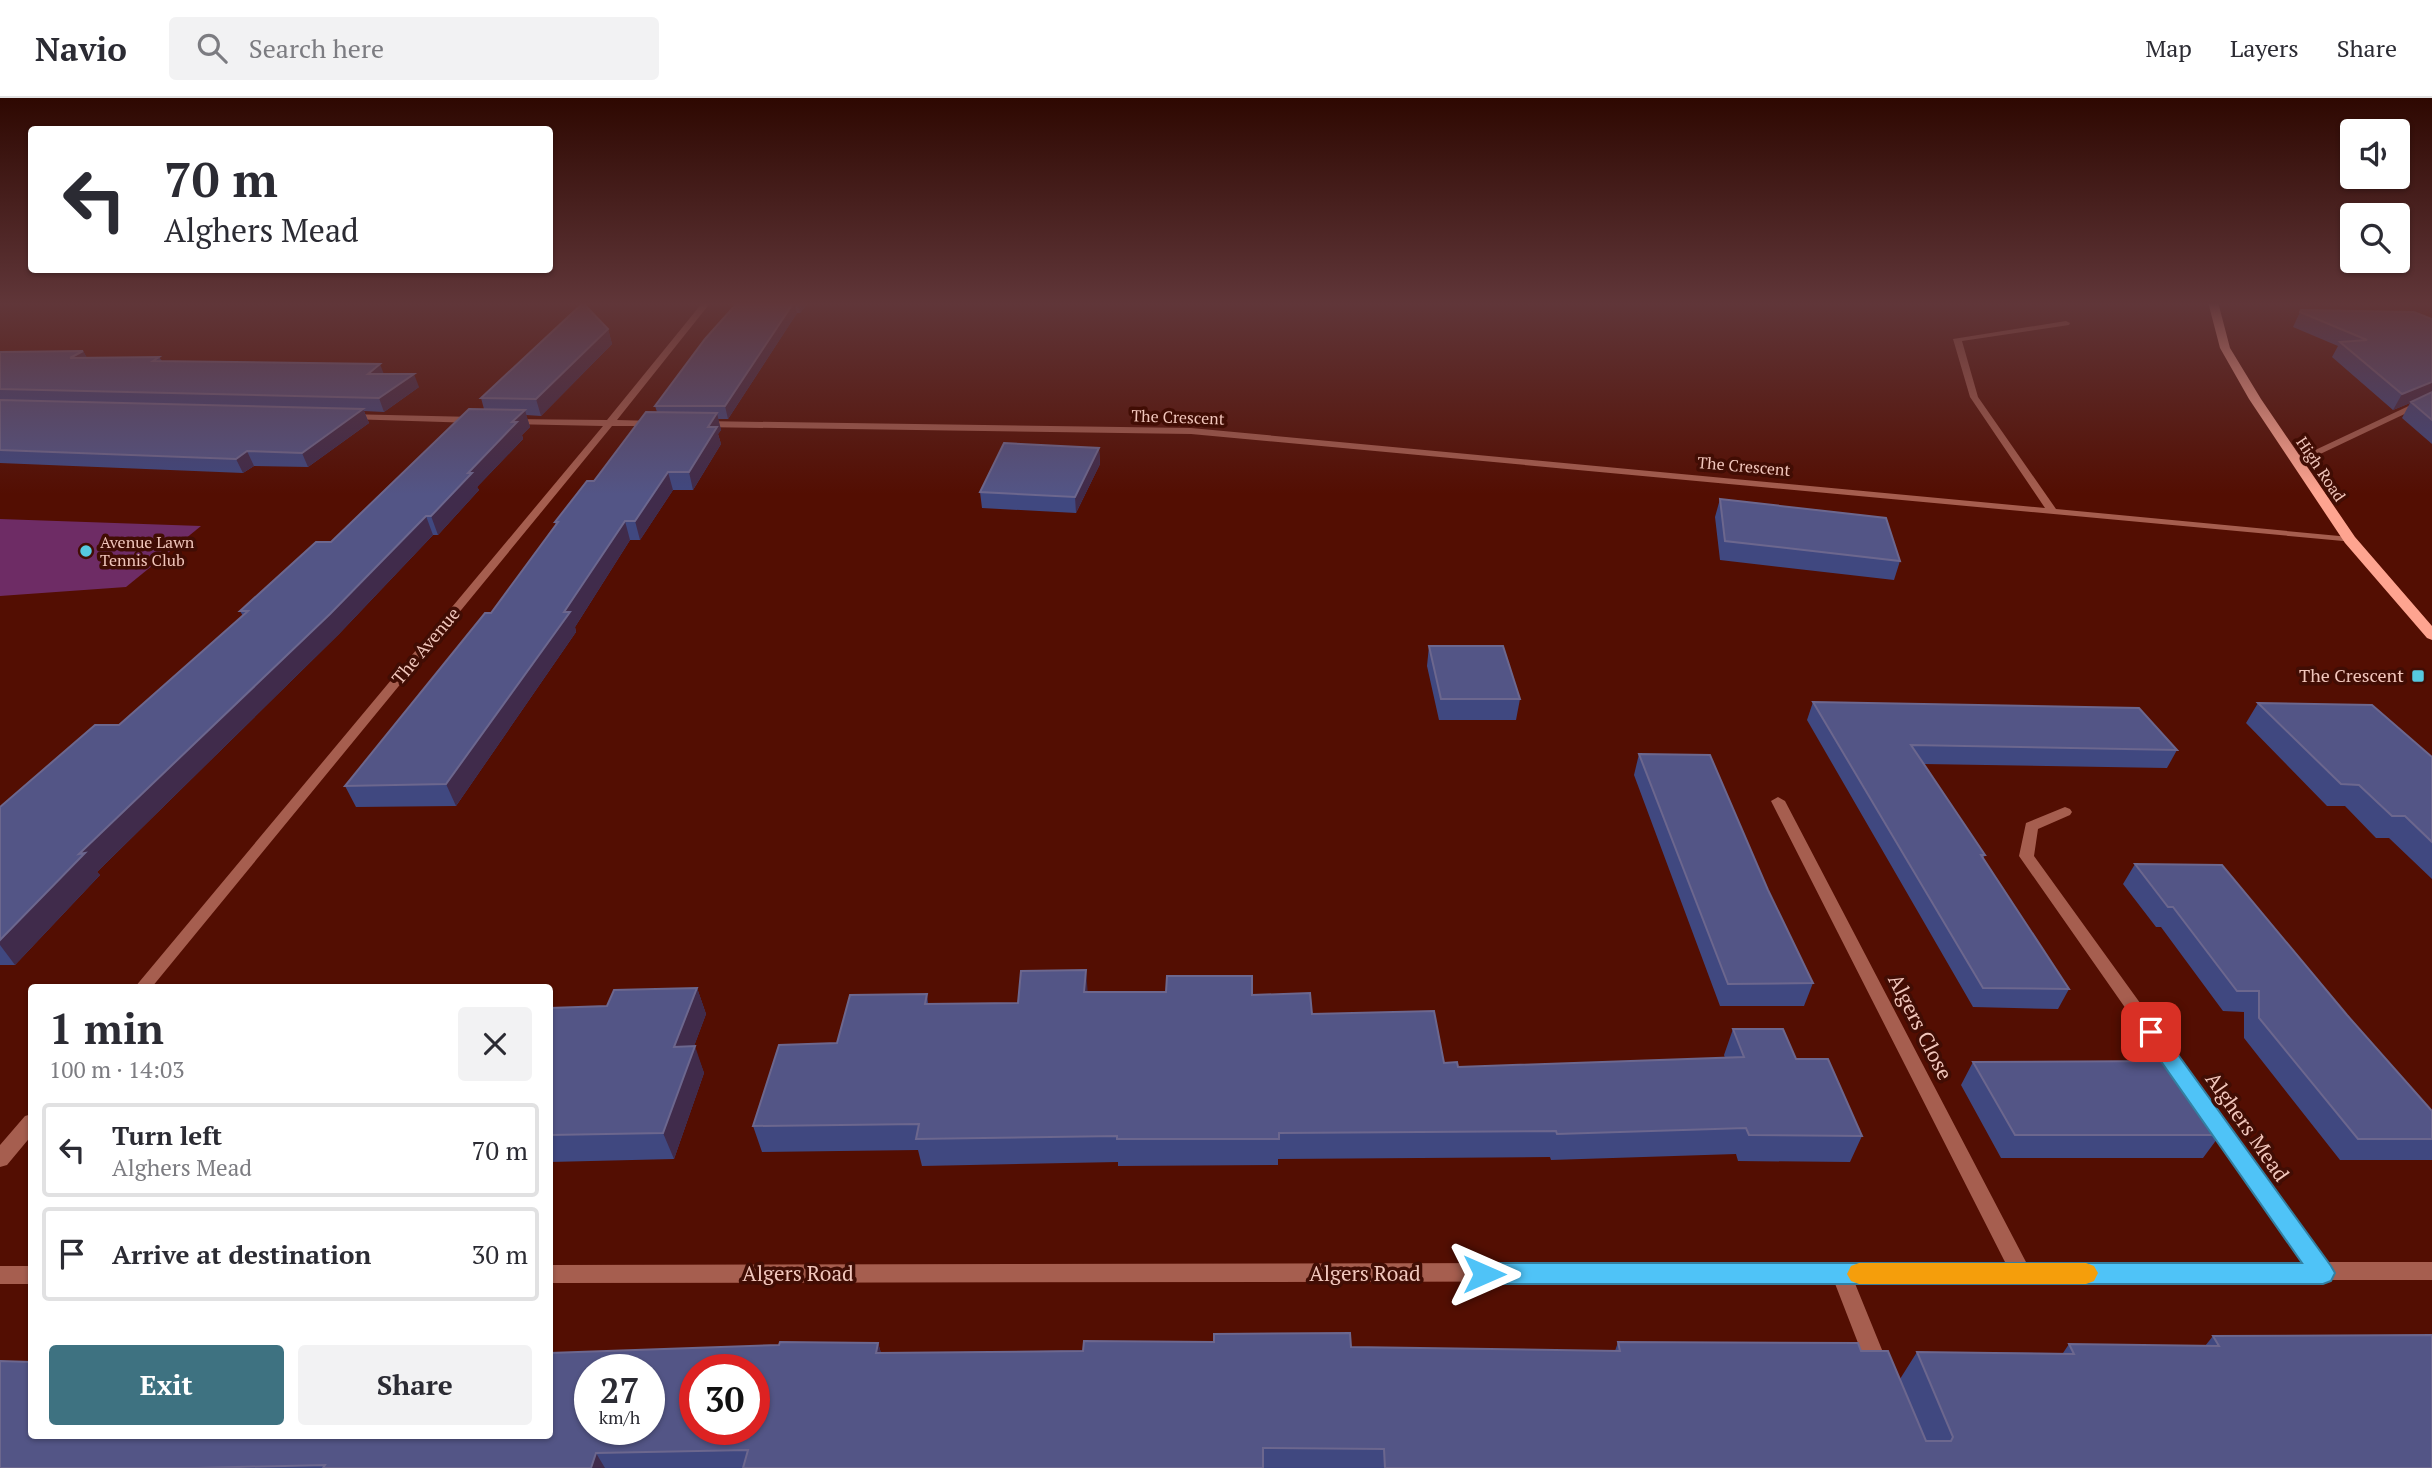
<!DOCTYPE html>
<html lang="en">
<head>
<meta charset="utf-8">
<style>
  :root { --surface:#fff; --page:#f2f2f3; --text:#2b2b33; --muted:#7c7c81; --line:#e1e1e2; --accent:#3e7281 }
  body { margin:0; font-family:"PT Serif",serif; background:var(--page); color:var(--text); height:100vh; display:flex; flex-direction:column; font-size:26px; white-space:nowrap }
  * { box-sizing:border-box; margin:0 }
  p { font-size:23px; color:var(--muted) }
  .icon { flex:none; width:38px; height:38px; fill:none; stroke:currentColor; stroke-width:2; stroke-linecap:round; stroke-linejoin:round }
  .map { position:relative; flex:1; overflow:hidden }
  .side { position:absolute; left:28px; top:886px; width:525px; height:455px; display:flex; flex-direction:column; background:var(--surface); border-radius:7px; box-shadow:0 2px 5px #0004 }
  .side>* { flex:none }
  .hud { position:absolute; left:28px; top:28px; width:525px; height:147px; border-radius:7px; box-shadow:0 2px 5px #0004; background:#fff; color:var(--text); overflow:hidden }
  .fabs { position:absolute; left:2340px; top:21px; display:grid; gap:14px }
  .fabs a { display:grid; place-items:center; width:70px; height:70px; border-radius:7px; background:var(--surface); box-shadow:0 2px 5px #0004; font-size:35px }
  .speed { position:absolute; left:574px; top:1256px; display:flex; gap:14px; font-size:35px; font-weight:700; text-align:center }
  .speed>* { display:grid; place-content:center; width:91px; height:91px; border-radius:50%; background:var(--surface); box-shadow:0 2px 5px #0004; line-height:1 }
  .speed small { font-size:18px; font-weight:400 }
  .speed .limit { border:10px solid #d22; background:#fff; color:#111 }
  .pin { position:absolute; display:grid; place-items:center; width:60px; height:60px; color:#fff; margin:-30px; border-radius:14px; box-shadow:0 4px 10px #0006 }
  .me { position:absolute; width:77px; margin:-38px; rotate:90deg; stroke-linejoin:round; filter:drop-shadow(0 0 5px #0008) }
  .turn { display:flex; align-items:center; gap:24px; height:147px; padding:0 21px; font-size:32px }
  .turn .icon { width:91px; height:91px; stroke-width:2.5 }
  .turn b { display:block; font-size:49px; line-height:60px }
  .round { display:grid; place-items:center; flex:none; width:74px; height:74px; border-radius:7px; background:var(--page) }
  .summary { display:flex; align-items:center; justify-content:space-between; height:119px; padding:0 21px }
  h1 { font-size:42px; font-weight:700; line-height:52px }
  .button { display:flex; gap:14px; margin-top:auto; padding:14px 21px }
  .button a { flex:1; height:80px; border-radius:7px; background:var(--accent); color:#fff; font-size:28px; font-weight:700; line-height:80px; text-align:center }
  .button a+a { background:var(--page); color:var(--text) }
  ul { padding:0; list-style:none }
  li { display:flex; align-items:center; gap:21px; height:94px; margin:0 14px 10px; padding:0 7px; border:4px solid var(--line); border-radius:7px }
  li div { flex:1 }
  li b { display:block; font-size:26px }
  li em { font-style:normal }
  header { display:flex; align-items:center; gap:42px; box-sizing:border-box; height:98px; padding:0 35px; background:var(--surface); border-bottom:2px solid var(--line) }
  header strong { font-size:33px }
  nav { display:flex; gap:38px; margin-inline-start:auto; font-size:24px }
  .search { width:490px; height:63px; background:var(--page); display:flex; align-items:center; gap:18px; box-sizing:border-box; padding:0 24px; border-radius:7px; color:var(--muted); font-size:26px }
  .map>svg:first-child { display:block }
  .green { fill:#6e2c65 }
  .lines { fill:none; stroke-linecap:round; stroke-linejoin:round }
  .minor { fill:#a65e4f; fill-rule:evenodd }
  .primary { fill:#fea490; fill-rule:evenodd }
  .wall { fill:#404880 }
  .shaded-wall { fill:#402b4b }
  .building { fill:#535586; stroke:#6c678e; stroke-width:2; fill-rule:evenodd }
  .route { fill:#4fc3f7; stroke:#337fa1; stroke-width:2 }
  .slow { fill:#f59e0b }
  .poi-dot { fill:#56c9e0; stroke:#410d04; stroke-width:2.5 }
  .labels { text-anchor:middle; stroke-width:7; stroke-linejoin:round; paint-order:stroke }
  .far-street-label { font-size:16px; fill:#f1c6bc; stroke:#410d04 }
  .far-poi-label { font-size:16px; fill:#f1c6bc; stroke:#410d04; text-anchor:start }
  .street-label { font-size:18px; fill:#f1c6bc; stroke:#410d04 }
  .poi-label { font-size:18px; fill:#f1c6bc; stroke:#410d04; text-anchor:end }
  .near-street-label { font-size:21px; fill:#f1c6bc; stroke:#410d04 }
</style>
</head>
<body>
<header>
<strong>Navio</strong>
<div class="search"><svg class="icon" aria-label="search" viewBox="0 0 24 24"><circle cx="10" cy="10" r="6"/><path d="M15 15l6 6"/></svg>Search here</div>
<nav><a>Map</a><a>Layers</a><a>Share</a></nav>
</header>
<div class="map">
<svg width="2432" height="1370" viewBox="0 0 2432 1370">
  <rect width="100%" height="100%" fill="#530e02"/>
  <path class="green" d="M0,421L201,428L126,489L0,498Z"/>
  <g class="lines">
    <path class="minor" d="M703,204H711L617,322L656,323L659,324V328H612L152,889H135L603,328L509,326L506,325V321L607,322Z
      M2066,223L2070,225L2069,227L1962,243L1978,299L2056,411L2350,439L2354,440V444L1191,336L701,329L696,326L701,323L1191,330L2045,410L1970,299L1953,241Z
      M2432,297V303L2316,358L2294,362L2289,359L2311,354Z
      M345,316L475,319L480,322L475,325L348,321L345,320Z
      M1778,699L1785,703L2026,1164H2303L2019,758L2026,725L2065,709L2070,711L2072,714L2070,717L2038,731L2034,758L2327,1164H2432V1182H2328L2323,1184L2318,1182L1854,1183L1889,1269L1886,1276L1878,1279L1870,1276L1834,1183L550,1185V1167L2005,1164L1771,703Z
      M32,1016V1037L7,1067L0,1069V1047L25,1018Z
      M0,1168H32V1186H0Z"/>
    <path class="primary" d="M2208,204H2218L2230,250L2261,301L2355,439L2432,528V542L2427,540L2345,445L2249,301L2220,250Z"/>
  </g>
  <path class="wall" d="M738,204H809L800,215H797L728,321H718L721,332L718,336L721,346L693,392H673L640,442H630L575,529L576,534L456,708L356,709L345,688L491,515L556,428L555,424L657,314L655,308Z
    M2301,212L2432,221V346L2402,320L2410,305L2393,312L2332,259L2338,248L2293,229Z
    M608,231L612,246L541,318L526,317L530,329L522,337L523,341L477,389L479,392L438,437H433L339,536L97,774L100,777L15,867H0V709L119,627L243,518L240,513L331,444L484,311L481,300Z
    M83,253L87,260L159,259L162,263L384,276L419,289L384,314L364,313L369,325L308,369L254,368L243,375L0,365V254Z
    M1099,350L1100,366L1076,415L982,410L980,394Z
    M1720,401L1900,463L1894,482L1720,462L1715,419Z
    M1429,548L1520,601L1516,622H1439L1427,568Z
    M1813,604L2177,652L2167,670L1923,666L1985,757L1983,761L2069,891L2058,911L1973,909L1807,622Z
    M2258,605L2432,659V781L2389,740H2376L2345,708H2327L2246,625Z
    M1639,656L1768,792L1813,885L1804,908H1720L1634,677Z
    M2135,766L2347,917L2432,1013V1062H2340L2244,940V914L2223,913L2161,829H2156L2123,786Z
    M697,890L706,916L694,948L704,975L674,1061L550,1064V910L607,908Z
    M1088,894L1252,897L1312,916L1444,965L1458,969L1725,960L1724,957L1733,931L1796,961L1862,1038L1850,1064L1738,1063L1736,1056L1551,1062L1550,1059L1278,1061V1067L1118,1068V1064L922,1068L918,1052L762,1054L753,1028L837,945L927,896L928,906L1018,905Z
    M1973,964L2220,1037L2203,1060H2001L1961,987Z
    M2213,1238L2432,1370H0L32,1337L878,1245L881,1255L1351,1249L1615,1253L1618,1244L1861,1253L1900,1281L1917,1254L2063,1255L2069,1246L2205,1248Z"/>
  <path class="shaded-wall" d="M794,204L797,215L728,321L725,308Z
    M798,204H809L800,215Z
    M608,231L612,246L541,318L536,301Z
    M83,253L90,265L70,260Z
    M380,266L385,279L368,276Z
    M414,276L419,289L384,314L379,300Z
    M2432,284V296L2393,312L2402,296Z
    M363,311L369,325L308,369L302,355Z
    M525,312L530,329L522,337L523,341L477,389L479,392L438,437L431,418L512,324Z
    M717,315L721,332L718,336L721,346L693,392L689,374L708,329Z
    M1099,350L1100,366L1076,415L1075,399Z
    M247,353L254,368L243,375L236,361Z
    M668,374L673,392L640,442L635,423Z
    M426,418L433,437L339,536L97,774L100,777L15,867L0,847V842L79,756Z
    M625,423L630,442L575,529L576,534L456,708L446,686L564,514Z
    M1086,872L1088,898L1084,894Z
    M697,890L706,916L684,975L674,949Z
    M695,948L704,975L674,1061L663,1035Z
    M878,1245L887,1275L876,1255Z
    M596,1355L605,1370H591Z"/>
  <path class="building" d="M738,204H794L725,308H655L705,241Z
    M583,205L608,231L536,301L481,300Z
    M2301,212L2414,214L2432,221V284L2402,296L2340,244L2367,242L2300,214Z
    M83,253L70,260L159,259L153,263L380,266L368,276H414L379,300L0,291V254Z
    M2432,294V322L2411,304Z
    M0,302L363,311L302,355L247,353L236,361L0,352Z
    M469,311L525,312L512,324H517L468,375H472L431,418H426L330,516L79,756L85,755L0,842V709L95,627H119L248,513H240L316,444H331Z
    M646,314L717,315L708,329H717L689,374H668L635,423H625L564,514H570L446,686L345,688L485,515H491L558,424H555L587,383H594Z
    M1004,345L1099,350L1075,399L980,394Z
    M1720,401L1886,420L1900,463L1725,443Z
    M1429,548H1503L1520,601H1441Z
    M1813,604L2139,610L2177,652L1911,647L1985,757H1981L2069,891L1983,890Z
    M2258,605L2372,607L2432,659V744L2405,718H2392L2359,687L2341,686Z
    M1639,656L1710,657L1768,792L1813,885L1728,886Z
    M2135,766L2222,767L2347,917L2432,1013V1041H2358L2259,920V893H2237L2173,809H2168Z
    M1086,872L1084,894H1166L1167,878H1252V897L1310,895L1312,916L1434,913L1444,965L1457,964L1458,969L1744,959L1733,931H1783L1796,961H1828L1862,1038L1749,1037L1746,1030L1557,1036L1556,1033L1279,1035V1041H1117V1038L916,1041L919,1026L753,1028L779,947L837,945L850,897L927,896L925,906L1018,905L1021,873Z
    M697,890L674,949L695,948L663,1035L550,1037V910L607,908L614,892Z
    M2166,963L2220,1037H2015L1973,964Z
    M1350,1235L1351,1249L1620,1253L1618,1244L1858,1245L1861,1253H1888L1926,1343H1951L1953,1339L1917,1254L2074,1256L2069,1246L2219,1248L2213,1238L2432,1237V1370H1385L1384,1351L1263,1350V1370H743L748,1352L596,1355L591,1370H323L325,1367L195,1370H0V1263L32,1264V1337H550V1255L779,1247L780,1244L878,1245L876,1255L1083,1253L1084,1243L1214,1244V1236ZM590,1272H649V1332H590ZM695,1272H754V1332H695Z"/>
  <linearGradient id="sky" x2="0" y2="1"><stop stop-color="#2e0801"/><stop offset="0.52" stop-color="#603639"/><stop offset="1" stop-color="#603639" stop-opacity="0"/></linearGradient>
  <rect width="2432" height="396" fill="url(#sky)"/>
  <path class="route" d="M2151,926L2158,929L2331,1168L2335,1175L2331,1183L2323,1186H1484L1476,1183L1472,1176L1476,1168L1484,1165H2302L2144,939L2142,934L2144,929Z"/>
  <path class="slow" d="M1859,1165H2086L2094,1168L2098,1175L2094,1183L2086,1186H1859L1851,1183L1847,1176L1851,1168Z"/>
  <g class="poi-dot">
    <circle cx="86" cy="453" r="7"/>
    <rect x="2411" y="571" width="14" height="14" rx="3.5"/>
  </g>
  <g class="labels">
    <g class="far-street-label">
      <text transform="translate(1178 319) rotate(2)" y="6">The Crescent</text>
      <text transform="translate(1744 368) rotate(5)" y="6">The Crescent</text>
      <text transform="translate(2321 371) rotate(56)" y="6">High Road</text>
    </g>
    <g class="far-poi-label">
      <text x="100" y="450">Avenue Lawn<tspan x="100" dy="18">Tennis Club</tspan></text>
    </g>
    <g class="street-label">
      <text transform="translate(426 548) rotate(-50)" y="6">The Avenue</text>
    </g>
    <g class="poi-label">
      <text x="2404" y="584">The Crescent</text>
    </g>
    <g class="near-street-label">
      <text transform="translate(1920 929) rotate(63)" y="7">Algers Close</text>
      <text transform="translate(2247 1029) rotate(55)" y="7">Alghers Mead</text>
      <text x="798" y="1183">Algers Road</text>
      <text x="1365" y="1183">Algers Road</text>
    </g>
  </g>
</svg>
<div class="fabs">
<a><svg class="icon" aria-label="sound" viewBox="0 0 24 24"><path d="M4 9h4l5-4v14l-5-4H4zM17 9q2 3 0 6"/></svg></a>
<a><svg class="icon" aria-label="search" viewBox="0 0 24 24"><circle cx="10" cy="10" r="6"/><path d="M15 15l6 6"/></svg></a>
</div>
<div class="speed"><div>27<small>km/h</small></div><div class="limit">30</div></div>
<div class="pin" style="left:2151px;top:934px;background:#d93025"><svg class="icon" aria-label="arrive" viewBox="0 0 24 24"><path d="M6 21V4h12l-3 4 3 4H6"/></svg></div>
<svg class="me" style="left:1484px;top:1176px" viewBox="-20 -20 40 40"><path d="M0-17L14 15 0 8-14 15z" fill="#4fc3f7" stroke="#fff" stroke-width="4"/></svg>
<div class="hud">
<div class="turn"><svg class="icon" aria-label="left" viewBox="0 0 24 24"><path d="M17 20v-9H6M10 6l-5 5 5 5"/></svg><div><b>70 m</b>Alghers Mead</div></div>
</div>
<section class="side">
<div class="summary"><div><h1>1 min</h1><p>100 m · 14:03</p></div><a class="round"><svg class="icon" aria-label="close" viewBox="0 0 24 24"><path d="M6 6l12 12M18 6L6 18"/></svg></a></div>
<ul>
<li><svg class="icon" aria-label="left" viewBox="0 0 24 24"><path d="M17 20v-9H6M10 6l-5 5 5 5"/></svg><div><b>Turn left</b><p>Alghers Mead</p></div><em>70 m</em></li>
<li><svg class="icon" aria-label="arrive" viewBox="0 0 24 24"><path d="M6 21V4h12l-3 4 3 4H6"/></svg><div><b>Arrive at destination</b></div><em>30 m</em></li>
</ul>
<div class="button"><a>Exit</a><a>Share</a></div>
</section>
</div>
</body>
</html>
